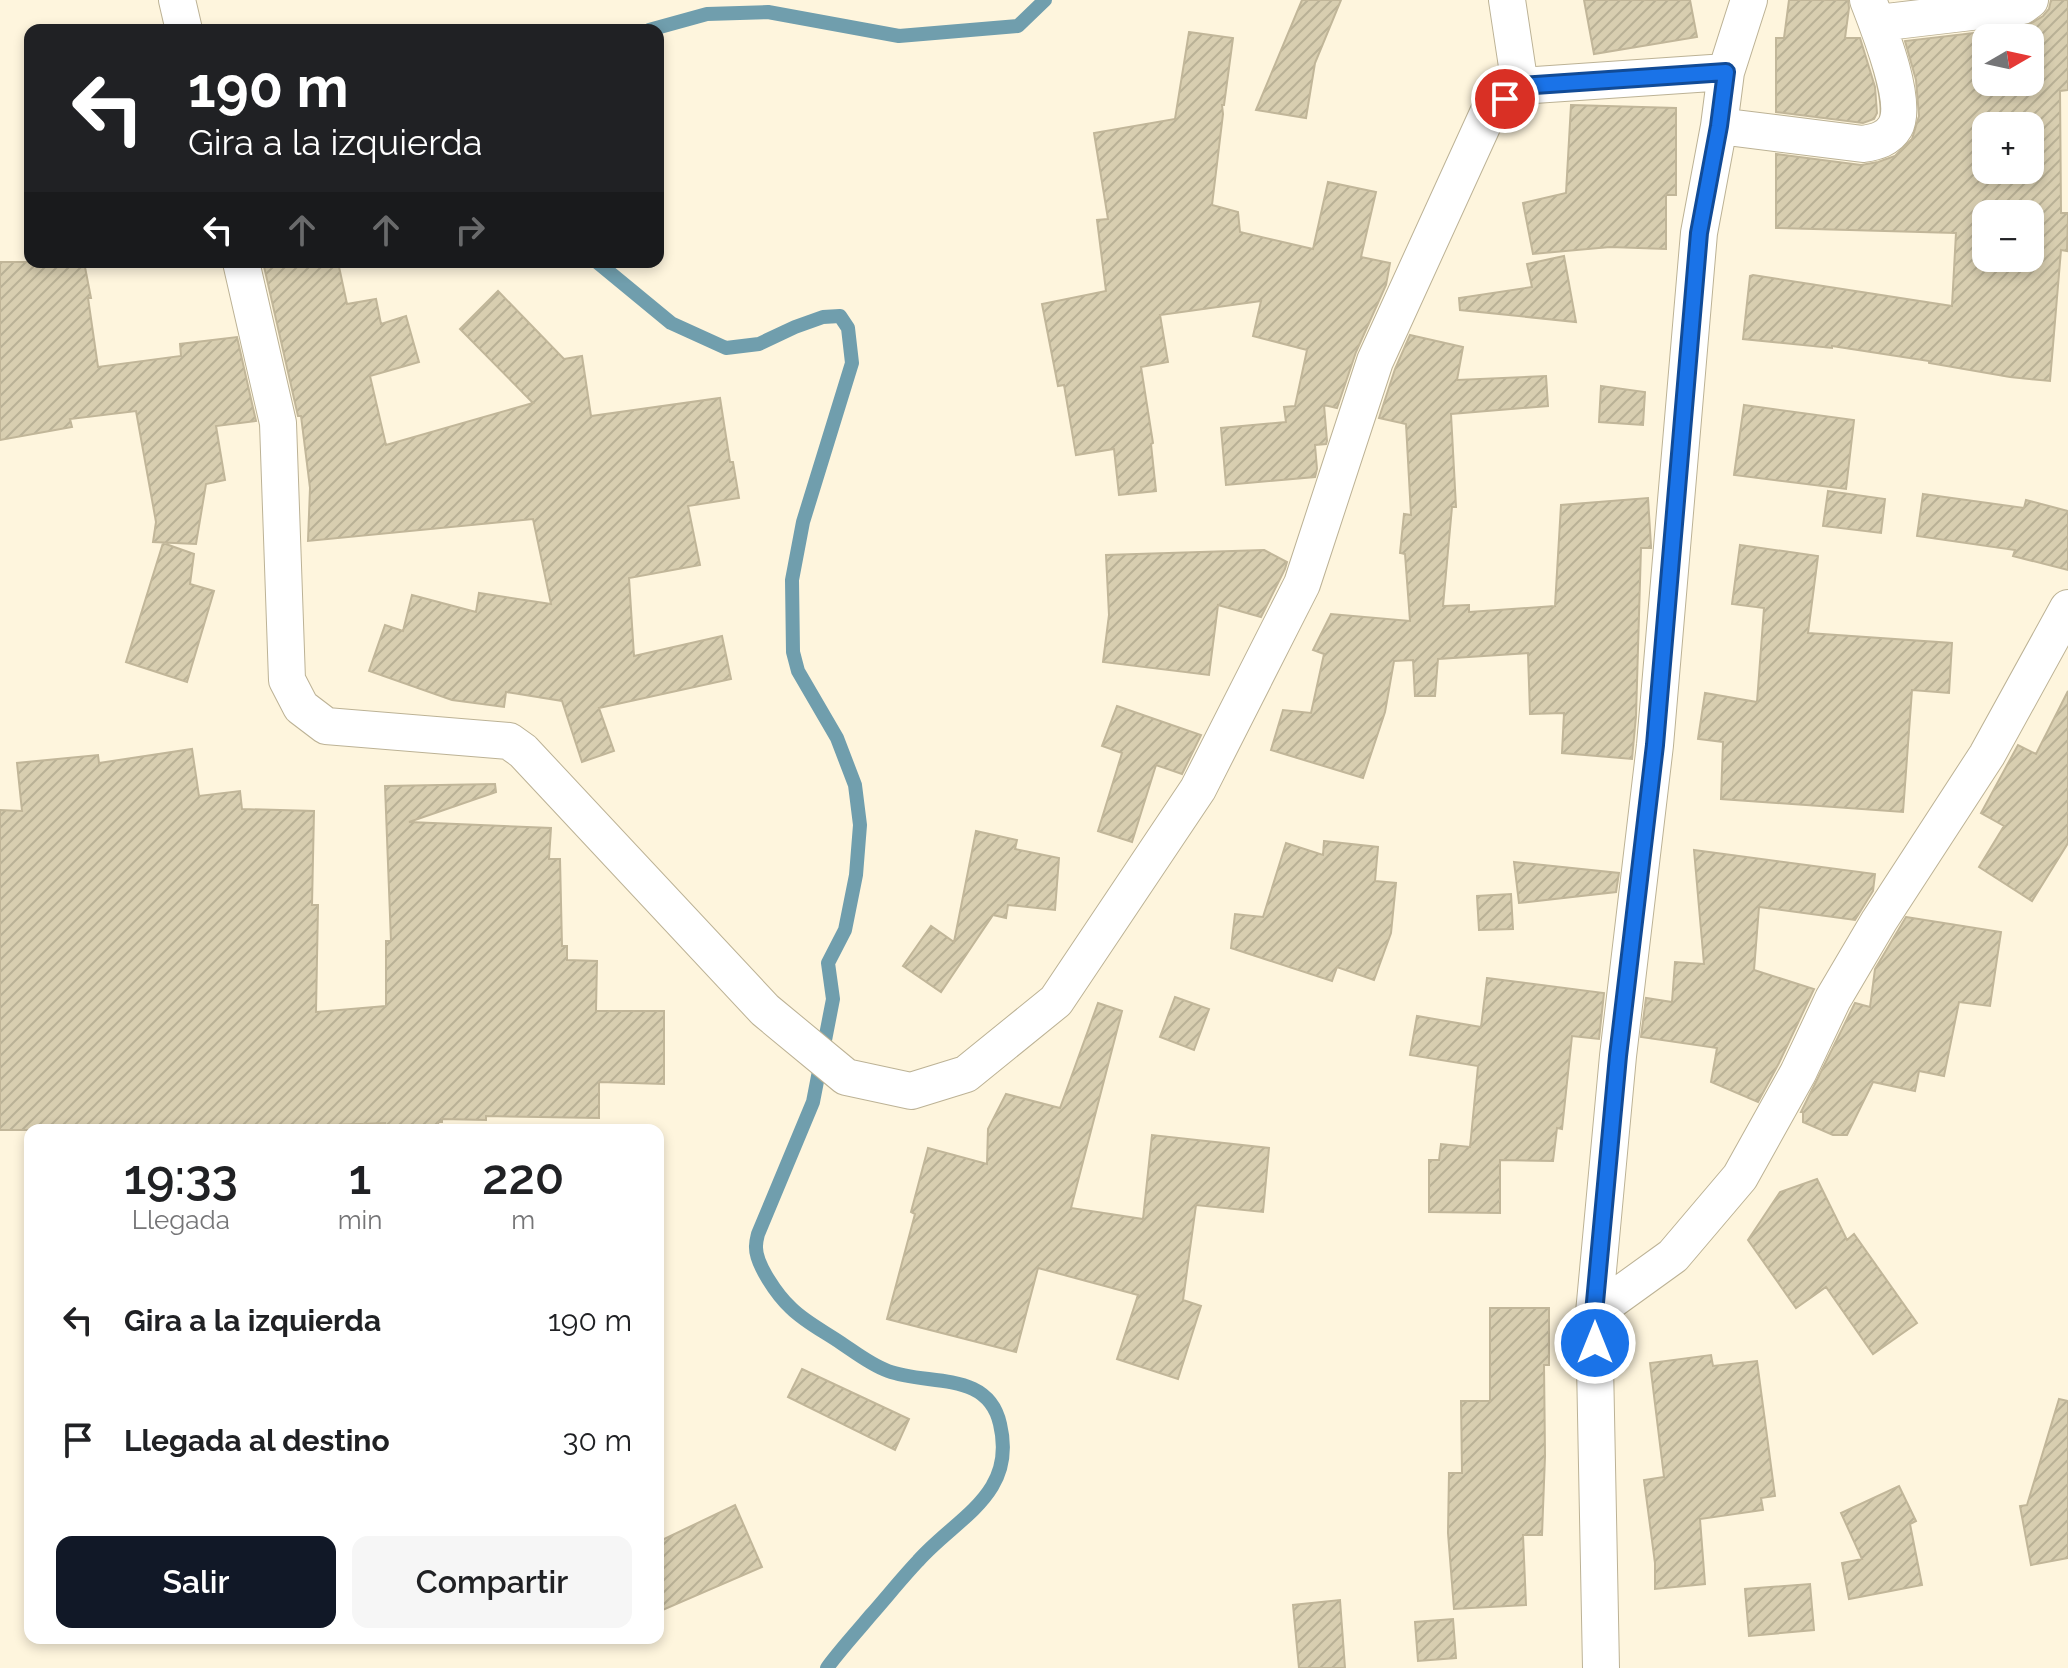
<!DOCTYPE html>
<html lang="es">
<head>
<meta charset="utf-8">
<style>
  :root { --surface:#fff; --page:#f6f6f6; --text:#202124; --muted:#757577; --accent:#111827 }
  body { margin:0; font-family:Raleway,sans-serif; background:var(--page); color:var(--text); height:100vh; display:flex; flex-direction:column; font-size:30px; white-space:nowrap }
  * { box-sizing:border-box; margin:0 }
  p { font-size:26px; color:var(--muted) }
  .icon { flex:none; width:44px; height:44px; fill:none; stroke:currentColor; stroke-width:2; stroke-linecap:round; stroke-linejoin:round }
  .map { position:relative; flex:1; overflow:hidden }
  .details { position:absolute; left:24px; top:1124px; width:640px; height:520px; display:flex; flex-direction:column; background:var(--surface); border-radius:16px; box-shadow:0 4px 12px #0003 }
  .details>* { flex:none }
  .guide { position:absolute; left:24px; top:24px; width:640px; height:244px; border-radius:16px; box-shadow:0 4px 12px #0003; background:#202124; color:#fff; overflow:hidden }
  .needle { width:52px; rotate:81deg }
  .controls { position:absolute; left:1972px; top:24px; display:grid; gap:16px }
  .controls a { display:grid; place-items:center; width:72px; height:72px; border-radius:16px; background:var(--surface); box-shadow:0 4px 12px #0003; font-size:40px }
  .pin { position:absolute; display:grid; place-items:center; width:68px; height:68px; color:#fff; margin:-34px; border:4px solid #fff; border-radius:50%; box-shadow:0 2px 8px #0007 }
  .me { position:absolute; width:88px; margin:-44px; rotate:0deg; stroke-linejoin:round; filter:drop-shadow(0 0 6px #0008) }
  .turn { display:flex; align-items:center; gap:28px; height:168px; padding:0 32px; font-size:36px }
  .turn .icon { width:104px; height:104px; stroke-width:2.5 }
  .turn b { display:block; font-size:56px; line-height:68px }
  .lanes { display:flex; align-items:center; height:76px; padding:0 32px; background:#0003; justify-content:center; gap:40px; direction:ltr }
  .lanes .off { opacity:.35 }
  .eta { display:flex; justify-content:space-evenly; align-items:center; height:136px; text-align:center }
  .eta b { font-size:48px; font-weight:600; line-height:56px }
  .primary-button { display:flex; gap:16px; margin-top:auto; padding:16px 32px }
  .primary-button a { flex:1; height:92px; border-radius:16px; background:var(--accent); color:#fff; font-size:32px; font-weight:600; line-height:92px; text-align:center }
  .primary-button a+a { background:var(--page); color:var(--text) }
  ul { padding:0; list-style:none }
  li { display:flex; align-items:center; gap:24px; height:120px; padding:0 32px }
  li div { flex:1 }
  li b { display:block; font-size:30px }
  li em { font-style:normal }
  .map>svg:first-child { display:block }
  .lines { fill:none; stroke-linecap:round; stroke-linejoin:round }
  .stream { stroke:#709ead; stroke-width:14 }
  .building { fill:url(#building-hatch); stroke:#c1b699; stroke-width:2; fill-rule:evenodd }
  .minor-casing { stroke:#bcb295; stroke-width:38 }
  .minor { stroke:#fff; stroke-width:36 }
  .route-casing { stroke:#114b97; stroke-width:20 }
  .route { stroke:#1a73e8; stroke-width:14 }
</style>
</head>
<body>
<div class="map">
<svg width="2068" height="1668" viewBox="0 0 2068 1668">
  <defs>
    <pattern id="building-hatch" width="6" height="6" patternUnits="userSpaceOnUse" patternTransform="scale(2)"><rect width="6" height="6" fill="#d8ceb0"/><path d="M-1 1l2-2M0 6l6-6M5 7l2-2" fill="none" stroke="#b9b196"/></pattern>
  </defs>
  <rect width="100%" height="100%" fill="#fef5dd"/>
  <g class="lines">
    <path class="stream" d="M649,30L707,14L768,12L899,36L1018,26L1045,0
      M597,262L671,323L726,348L759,344L795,327L823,317L840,316L848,328L852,363L803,522L792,580L793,652L798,671L837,738L855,785L860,825L856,875L845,930L828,963L833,999L813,1102L758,1234C757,1238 756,1241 756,1246C755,1264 778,1296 791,1308C805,1322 825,1332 841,1343C856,1353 871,1365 888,1371C928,1386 988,1370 1000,1424C1017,1495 957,1517 918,1561C901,1579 886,1598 870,1616C856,1633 840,1650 827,1668"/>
  </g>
  <path class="building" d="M1302,0H1341L1315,63L1306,118L1256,110Z
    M1584,0H1690L1697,37L1594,54Z
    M1789,0H1848L1849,8L1845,38H1860L1875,87L1877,113L1874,119L1863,123L1776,112V38H1784Z
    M2051,0H2068V90L2060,91L2061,213H2068V216L2067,251L2061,250L2050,381L2010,377L1929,363V361L1832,346V348L1743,339L1750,276L1753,275L1952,306L1956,233L1776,228V154L1861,165L1878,162L1895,156L1912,139L1919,116L1916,80L1905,41L2025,27L2043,16L2049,9ZM1986,38H2030V82H1986ZM1986,126H2030V170H1986ZM1986,214H2030V258H1986Z
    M1189,32L1233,38L1224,105H1222L1223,114L1212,205L1238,212L1240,232L1313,249L1328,182L1376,192L1361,257L1390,263L1386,285L1356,352L1337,408L1324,405L1327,441L1326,444L1315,445L1317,469L1315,477L1226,485L1221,428L1286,422L1284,407L1295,406L1307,350L1253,336L1261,301L1160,315L1168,362L1141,367L1153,443L1151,444L1156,491L1119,495L1114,449L1076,455L1064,385L1058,386L1042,304L1106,291L1097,220L1108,219L1094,133L1175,119Z
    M1571,105L1676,108V195H1666V249L1610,247L1533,254L1523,203L1566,193Z
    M1564,256L1576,322L1460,310L1459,298L1532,287L1527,264Z
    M0,262H84L91,298H88L98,367L181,356L180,344L237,337L256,421L216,426L225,480L206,484L196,544L153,542L156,522L136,411L70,419L72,427L0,440Z
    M263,262H338L347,304L376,299L381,324L406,316L419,362L370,376L386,445L533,403L460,329L498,291L564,359L582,356L591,416L720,398L730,462H733L739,498L688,506L700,565L629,578L634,656L722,636L731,679L599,708L614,751L582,762L562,701L506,692L504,707L452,700L369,671L385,625L403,631L412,595L476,612L479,593L551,604L533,519L308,541L310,488L301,416H298Z
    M1410,335L1463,347L1457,380L1546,376L1548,406L1451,414L1456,507H1452L1443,606L1469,605V612L1555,606L1561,505L1648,498L1651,546V548H1641L1636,716L1632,759L1562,753L1564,713L1530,714L1528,653L1438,659L1435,696H1415L1413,660L1394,661L1385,712L1363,778L1271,750L1283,710L1311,713L1324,654L1313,650L1331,614L1410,621L1405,554L1400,553L1404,514L1411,515L1406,424L1379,418L1395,369Z
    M1601,386L1645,392L1643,425L1599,422Z
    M1744,405L1854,420L1846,489L1734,475Z
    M1828,491L1885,499L1881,533L1823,526Z
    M1923,494L2024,508L2026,500L2068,511V570L2013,556L2015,550L1917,536Z
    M163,543L194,554L190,584L214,591L187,682L126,662Z
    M1740,545L1818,556L1808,633L1952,643L1949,693L1912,690L1903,812L1721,799L1723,742L1698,739L1705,693L1757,702L1764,608L1732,604Z
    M1264,550L1287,562L1285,569L1261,617L1218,605L1209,675L1103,662L1109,615L1106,555Z
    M2068,691V843L2032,901L1979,867L2004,826L1981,813L2018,745L2036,754Z
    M1117,706L1201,735L1182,774L1156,765L1132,842L1098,831L1122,753L1102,746Z
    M192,749L199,796L240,791L242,809L314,811L312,905H318L316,1012L386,1006V941H391L385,786L495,784L496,792L409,822L551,828L549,859H560L562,946H567V960L597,961L596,1011H664V1084L599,1082V1118L486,1116V1120L442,1119V1122H438L439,1130H385V1123L208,1130H0V810L22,811L17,763L98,755L99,763Z
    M976,831L1017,840L1015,849L1059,858L1055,910L1008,905L1006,918L993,915L941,992L903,966L931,926L954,942Z
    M1324,841L1378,847L1375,881L1396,883L1391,933L1374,980L1337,967L1332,981L1231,948L1235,914L1263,917L1286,843L1323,855Z
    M1694,850L1875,874L1873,891L1855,920L1759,907L1754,970L1814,989L1779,1063L1758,1102L1711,1082L1717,1048L1641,1037L1646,998L1672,1002L1675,962L1704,964Z
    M1514,862L1619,873L1616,892L1519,903Z
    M1511,894L1513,929L1479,930L1477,896Z
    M1906,917L2001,932L1990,1006L1959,1002L1944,1076L1919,1071L1915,1091L1873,1082L1847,1135H1833L1803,1122V1112H1801L1855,1003L1870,1007L1875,969Z
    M1487,978L1604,993L1599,1039L1572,1036L1562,1129L1557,1128L1553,1161L1500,1160V1213L1429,1212V1160H1439L1441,1144L1470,1147L1478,1066L1410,1055L1417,1016L1481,1027Z
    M1175,997L1209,1009L1194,1050L1160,1037Z
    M1098,1003L1122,1011L1071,1208L1143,1219L1152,1135L1269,1148L1263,1212L1196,1205L1183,1300L1201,1306L1178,1379L1117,1359L1138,1295L1038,1268L1016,1352L887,1319L915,1214L911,1212L928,1148L987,1164L988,1129L1006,1094L1060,1108Z
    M1817,1179L1847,1240L1854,1234L1917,1323L1873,1354L1826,1287L1796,1308L1748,1240L1780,1192Z
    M1490,1308H1549V1365H1544L1545,1456L1542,1535H1523L1526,1605L1454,1609L1448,1533L1449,1473H1462L1461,1401H1490Z
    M1711,1355L1713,1366L1757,1361L1775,1496L1761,1498L1763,1510L1700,1519L1705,1584L1655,1589V1563L1644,1480L1664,1477L1650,1363Z
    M802,1369L909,1419L895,1450L788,1397Z
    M2059,1399L2068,1401V1558L2031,1565L2020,1506L2027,1505Z
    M1899,1486L1916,1521L1910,1524L1922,1585L1849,1599L1842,1563L1862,1559L1841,1513Z
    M735,1505L762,1567L658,1612V1542Z
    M1810,1584L1814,1630L1749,1636L1745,1589Z
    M1340,1600L1345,1668H1299L1293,1605Z
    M1453,1619L1456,1658L1418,1661L1415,1622Z"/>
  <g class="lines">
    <g class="minor-casing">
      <path id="minor" d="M177,0L184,30
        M1507,0L1520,86
        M1878,23L2022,6L2030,0
        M1719,126L1863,144C1876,142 1888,139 1895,127C1909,103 1878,26 1868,0
        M241,262L278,423L287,680L301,707L326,726L509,741L523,751L765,1010L846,1077L911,1091L966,1074L1056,1001L1198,789L1302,584L1375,361L1489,111L1520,86L1726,72
        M1594,1313L1673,1256L1740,1177L1798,1073L1833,999L1879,921L1987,755L2068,608
        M1601,1668L1594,1313L1618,1056L1655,745L1699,233L1719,126L1726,72L1749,0"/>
    </g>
    <use href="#minor" class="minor"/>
  </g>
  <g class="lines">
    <g class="route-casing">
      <path id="route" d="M1505,99L1520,86L1726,72L1719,126L1699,233L1655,745L1618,1056L1594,1313L1595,1343"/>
    </g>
    <use href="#route" class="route"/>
  </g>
</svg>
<div class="controls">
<a><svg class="needle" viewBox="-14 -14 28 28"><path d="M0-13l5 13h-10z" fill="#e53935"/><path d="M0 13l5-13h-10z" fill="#757577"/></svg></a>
<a>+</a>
<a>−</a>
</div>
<div class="pin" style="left:1505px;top:99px;background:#d93025"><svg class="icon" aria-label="arrive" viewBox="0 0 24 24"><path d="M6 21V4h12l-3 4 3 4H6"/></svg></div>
<svg class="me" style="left:1595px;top:1343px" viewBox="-20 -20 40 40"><circle r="17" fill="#1a73e8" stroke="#fff" stroke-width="3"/><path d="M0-11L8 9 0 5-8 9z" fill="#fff"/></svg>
<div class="guide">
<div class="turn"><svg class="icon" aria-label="left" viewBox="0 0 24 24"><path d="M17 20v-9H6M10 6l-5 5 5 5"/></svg><div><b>190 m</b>Gira a la izquierda</div></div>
<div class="lanes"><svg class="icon" aria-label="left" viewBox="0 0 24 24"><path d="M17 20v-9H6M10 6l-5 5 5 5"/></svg><svg class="icon off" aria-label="ahead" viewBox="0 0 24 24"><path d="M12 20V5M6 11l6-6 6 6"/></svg><svg class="icon off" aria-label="ahead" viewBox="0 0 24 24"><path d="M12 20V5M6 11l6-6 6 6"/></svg><svg class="icon off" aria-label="right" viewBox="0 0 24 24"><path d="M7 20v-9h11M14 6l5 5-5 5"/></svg></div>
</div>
<section class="details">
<div class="eta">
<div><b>19:33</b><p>Llegada</p></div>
<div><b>1</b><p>min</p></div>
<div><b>220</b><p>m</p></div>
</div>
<ul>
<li><svg class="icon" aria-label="left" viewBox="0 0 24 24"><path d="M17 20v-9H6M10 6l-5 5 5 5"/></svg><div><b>Gira a la izquierda</b></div><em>190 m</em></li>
<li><svg class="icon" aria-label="arrive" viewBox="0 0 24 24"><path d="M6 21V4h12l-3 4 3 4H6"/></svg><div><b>Llegada al destino</b></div><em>30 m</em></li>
</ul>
<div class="primary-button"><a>Salir</a><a>Compartir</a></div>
</section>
</div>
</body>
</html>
